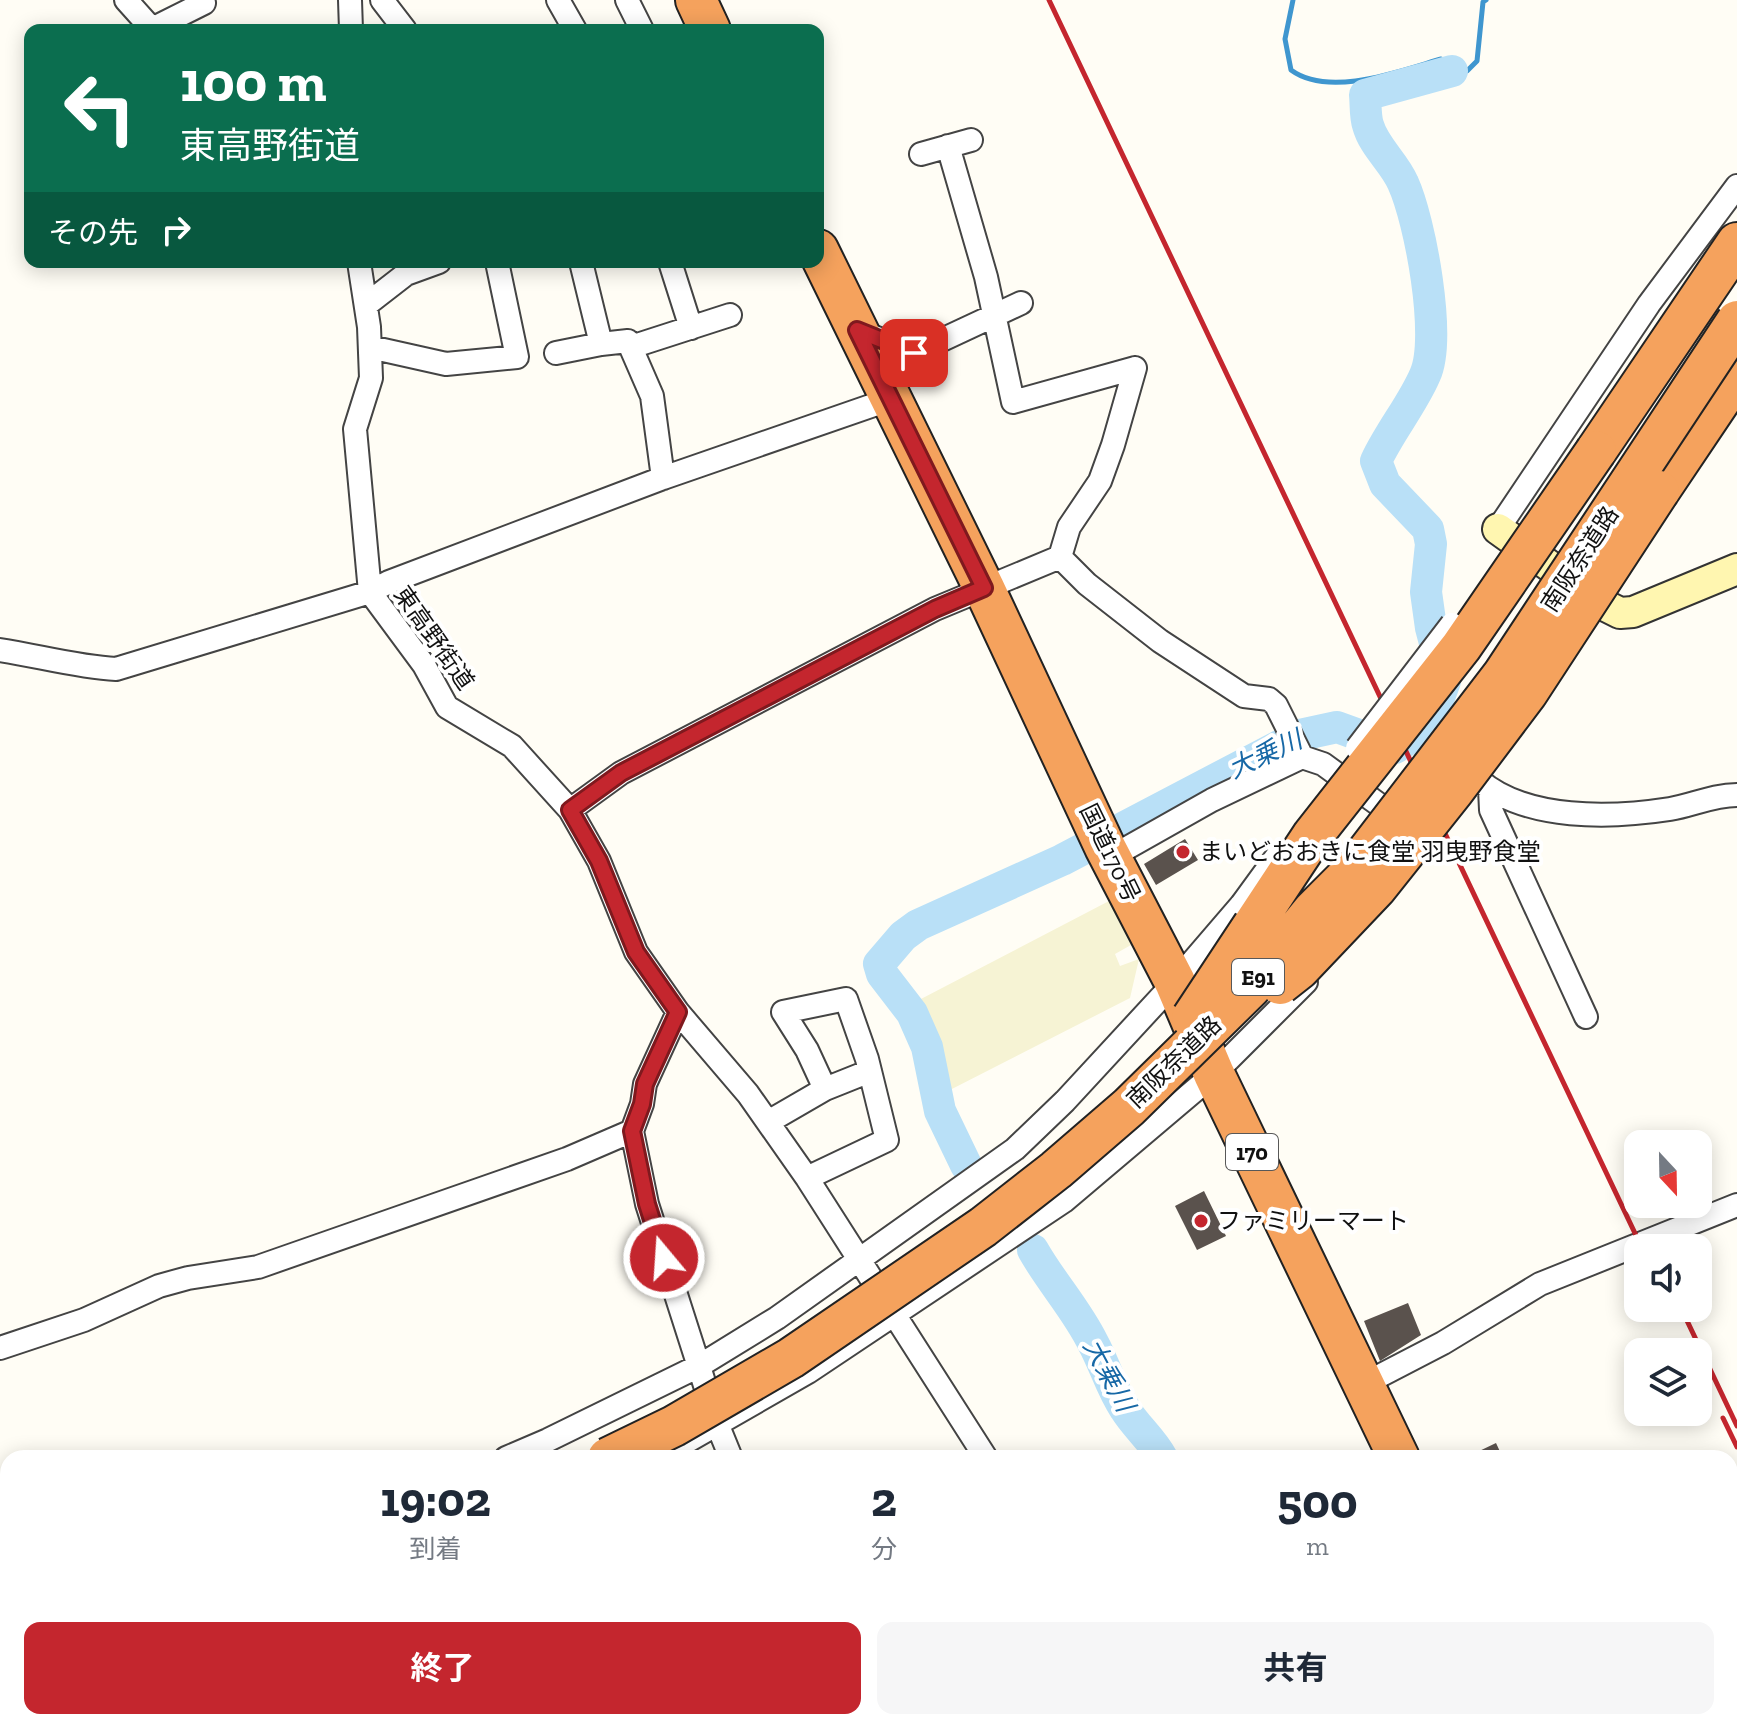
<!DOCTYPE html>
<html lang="ja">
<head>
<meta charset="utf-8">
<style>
  :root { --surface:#fff; --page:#f6f6f7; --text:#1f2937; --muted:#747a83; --accent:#c4262e }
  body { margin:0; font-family:"Zilla Slab","Noto Sans JP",serif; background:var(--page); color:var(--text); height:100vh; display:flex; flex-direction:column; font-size:30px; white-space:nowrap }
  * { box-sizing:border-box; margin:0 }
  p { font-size:26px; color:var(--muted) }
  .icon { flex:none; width:44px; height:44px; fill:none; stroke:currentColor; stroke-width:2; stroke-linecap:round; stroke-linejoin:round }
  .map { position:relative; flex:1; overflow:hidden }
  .drawer { position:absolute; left:0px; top:1450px; width:1738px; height:280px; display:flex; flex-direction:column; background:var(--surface); border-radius:24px 24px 0 0; box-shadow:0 4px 20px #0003 }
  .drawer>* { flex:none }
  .guide { position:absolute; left:24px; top:24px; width:800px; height:244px; border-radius:16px; box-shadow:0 4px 20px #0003; background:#0b6e4f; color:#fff; overflow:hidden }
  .needle { width:52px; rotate:158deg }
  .tools { position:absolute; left:1624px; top:1130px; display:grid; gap:16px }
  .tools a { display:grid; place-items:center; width:88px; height:88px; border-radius:16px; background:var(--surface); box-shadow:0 4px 20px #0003; font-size:40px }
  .pin { position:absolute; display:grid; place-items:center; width:68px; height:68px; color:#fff; margin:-34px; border-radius:16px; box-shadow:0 4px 12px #0006 }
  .me { position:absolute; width:88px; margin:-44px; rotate:342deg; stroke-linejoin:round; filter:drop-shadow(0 0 6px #0008) }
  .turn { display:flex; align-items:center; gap:28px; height:168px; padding:0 24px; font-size:36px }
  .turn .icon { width:104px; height:104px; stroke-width:2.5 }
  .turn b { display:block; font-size:56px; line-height:68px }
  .then { display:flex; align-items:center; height:76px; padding:0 24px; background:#0003; gap:16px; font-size:30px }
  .eta { display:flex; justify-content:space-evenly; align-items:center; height:136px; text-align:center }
  .eta b { font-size:48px; font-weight:700; line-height:56px }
  .cta { display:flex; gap:16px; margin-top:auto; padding:16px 24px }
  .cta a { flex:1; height:92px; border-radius:16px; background:var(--accent); color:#fff; font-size:32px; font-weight:700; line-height:92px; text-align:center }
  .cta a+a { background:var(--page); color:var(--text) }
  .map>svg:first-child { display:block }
  .farmland { fill:#f6f3d4 }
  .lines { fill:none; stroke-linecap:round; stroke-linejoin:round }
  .stream { stroke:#3f96cf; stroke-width:5 }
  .river { stroke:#b9e0f7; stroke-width:32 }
  .building { fill:#5a524d }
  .street-casing { stroke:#444; stroke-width:26 }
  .secondary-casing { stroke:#333; stroke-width:34 }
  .highway-casing { stroke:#222; stroke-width:44 }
  .street { stroke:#fff; stroke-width:22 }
  .secondary { stroke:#fff6b0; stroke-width:30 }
  .highway { stroke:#f5a25d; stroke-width:40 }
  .rail { stroke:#c4262e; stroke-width:5 }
  .street-bridge-casing { stroke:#444; stroke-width:26; stroke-linecap:butt }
  .highway-bridge-casing { stroke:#222; stroke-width:44; stroke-linecap:butt }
  .street-bridge { stroke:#fff; stroke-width:22 }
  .highway-bridge { stroke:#f5a25d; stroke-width:40 }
  .route-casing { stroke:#7f191e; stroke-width:20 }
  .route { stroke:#c4262e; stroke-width:14 }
  .poi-dot { fill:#c4262e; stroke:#fff; stroke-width:3 }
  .labels { text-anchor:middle; stroke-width:8; stroke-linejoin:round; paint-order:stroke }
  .shield { fill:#fff; stroke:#585858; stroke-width:2 }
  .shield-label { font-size:22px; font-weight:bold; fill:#111 }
  .street-label { font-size:24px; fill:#111; stroke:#fff }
  .poi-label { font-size:24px; fill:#111; stroke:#fff; text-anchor:start }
  .water-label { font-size:26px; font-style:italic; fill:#1768a6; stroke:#fff }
</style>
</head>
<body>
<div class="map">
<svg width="1737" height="1730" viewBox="0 0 1737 1730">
  <rect width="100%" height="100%" fill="#fffdf5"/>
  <path class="farmland" d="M1109,901L1131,945L1115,954L1120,966L1139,959L1130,998L946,1092L937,1053L919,1000Z"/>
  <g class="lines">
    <path class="stream" d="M1293,0L1285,39L1291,70C1329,98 1400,71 1441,59L1452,71H1467L1477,61L1483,2L1486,0"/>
    <path class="river" d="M966,1165L940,1111L927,1047L912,1013L882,974L879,964L903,936L918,925L1062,860L1300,735L1337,727L1395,748L1429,725L1445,681L1431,628L1426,592L1431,544L1428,529L1385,484L1376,461C1390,431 1412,405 1425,375C1442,338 1420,220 1403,183C1394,162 1374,147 1368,125C1365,116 1366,104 1365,95L1452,71
      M1033,1250C1051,1282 1077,1310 1093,1343C1105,1365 1111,1388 1125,1409C1136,1427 1152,1439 1162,1458
      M1457,1722L1461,1730
      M1323,1730L1339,1722"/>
  </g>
  <path class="building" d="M1185,839L1198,860L1156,885L1144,864Z
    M1204,1191L1226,1236L1197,1250L1175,1206Z
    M1408,1303L1421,1335L1380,1361L1364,1321Z
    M1496,1443L1503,1458H1475L1473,1454Z"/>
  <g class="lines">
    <g class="street-casing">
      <path id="street" d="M126,0L152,29L204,3L202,0
        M350,0L351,30
        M382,0L405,30
        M558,0L575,30
        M627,0L642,30
        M948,146L986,277L1013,402L1135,368
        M921,154L971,140
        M359,262L369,327L371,378L355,429L370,592L424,665L447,707L512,746L570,810L599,861L636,952L678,1012L748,1094L807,1178L986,1458
        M581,262L601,344L628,341L652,396L663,478
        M670,262L691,328
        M366,305L406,274L439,262
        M857,330L914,353L1021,303
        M370,347L446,364L517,357L497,262
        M631,347L730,315
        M556,353L601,344
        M1498,529L1649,304L1737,186
        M1060,557L1087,584L1160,641L1244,696L1269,699L1276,705L1302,757
        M0,650C39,656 77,667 116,669L370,592L389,582L663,478L891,399
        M1479,780C1526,821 1612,818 1670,809C1693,805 1713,795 1737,795
        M1490,789L1491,810L1586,1017
        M570,810L621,773L935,609L1060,557L1069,527L1100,481L1113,445L1135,368
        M1111,857L1212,800L1302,757L1323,764L1403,822
        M678,1012L645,1084L642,1104L632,1131L647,1204L718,1426L731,1458
        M768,1122L825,1089L870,1071
        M807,1178L887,1140L867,1059L846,999L783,1012L807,1050L825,1089
        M0,1348L84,1320L159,1286L188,1278L258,1267L567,1159L632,1131
        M1364,1384L1443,1343L1540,1284L1737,1205
        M506,1458L548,1440L699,1366L777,1318L1015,1149L1065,1101L1175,982L1242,904
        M658,1458L808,1372L1064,1201L1214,1074L1306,982
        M1730,1537L1737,1534
        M0,1616L8,1615
        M837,1722L840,1730
        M1152,1722L1158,1730
        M660,1730L682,1722"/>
    </g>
    <g class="secondary-casing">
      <path id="secondary" d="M1498,529L1604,605L1620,613L1633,612L1737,569
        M683,1722L686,1730
        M1289,1730L1300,1722"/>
    </g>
    <g class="highway-casing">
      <path id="highway" d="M696,0L710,30
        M818,250L984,588L1105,847L1175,982L1214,1074L1399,1458
        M1596,451L1737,243
        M1659,491L1737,375
        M0,1669L8,1667
        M1527,1722L1531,1730"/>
    </g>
    <use href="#street" class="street"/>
    <use href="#secondary" class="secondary"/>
    <use href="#highway" class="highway"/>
    <path class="rail" d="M1049,0L1642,1248
      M1681,1308L1737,1426
      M1723,1418L1737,1447"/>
    <g class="street-bridge-casing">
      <path id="street-bridge" d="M1357,748L1452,624
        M1242,904L1277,856"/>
    </g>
    <g class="highway-bridge-casing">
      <path id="highway-bridge" d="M1280,984L1299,969L1376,888L1454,790L1527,693L1659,491
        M1192,1018L1313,835L1461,647L1596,451
        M608,1458L674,1426L791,1358L983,1227L1056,1170L1129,1107L1250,988L1313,911L1352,872L1503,675L1737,321"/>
    </g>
    <use href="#street-bridge" class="street-bridge"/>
    <use href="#highway-bridge" class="highway-bridge"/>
  </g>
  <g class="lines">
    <g class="route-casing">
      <path id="route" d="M664,1258L647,1204L632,1131L642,1104L645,1084L678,1012L636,952L599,861L570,810L621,773L935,609L984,588L857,330L914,353"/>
    </g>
    <use href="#route" class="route"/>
  </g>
  <g class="poi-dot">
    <circle cx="1183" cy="852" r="8"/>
    <circle cx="1201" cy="1221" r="8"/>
  </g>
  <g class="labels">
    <g class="shield">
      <rect x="1232" y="959" width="52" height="36" rx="6"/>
      <rect x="1226" y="1134" width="52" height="36" rx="6"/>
    </g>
    <g class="shield-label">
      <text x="1258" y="985">E91</text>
      <text x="1252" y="1160">170</text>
    </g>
    <g class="street-label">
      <text transform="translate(1580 559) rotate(-57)" y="8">南阪奈道路</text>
      <text transform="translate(434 638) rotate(55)" y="8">東高野街道</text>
      <text transform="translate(1110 853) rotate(64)" y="8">国道170号</text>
      <text transform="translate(1174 1062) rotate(-44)" y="8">南阪奈道路</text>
    </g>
    <g class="poi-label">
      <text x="1199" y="860">まいどおおきに食堂 羽曳野食堂</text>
      <text x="1217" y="1229">ファミリーマート</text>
    </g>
    <g class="water-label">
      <text transform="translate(1265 754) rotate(-25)" y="9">大乗川</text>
      <text transform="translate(1109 1375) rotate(62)" y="9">大乗川</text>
    </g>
  </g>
</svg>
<div class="tools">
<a><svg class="needle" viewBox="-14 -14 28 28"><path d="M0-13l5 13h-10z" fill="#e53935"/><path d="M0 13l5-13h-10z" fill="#747a83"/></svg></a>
<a><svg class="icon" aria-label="sound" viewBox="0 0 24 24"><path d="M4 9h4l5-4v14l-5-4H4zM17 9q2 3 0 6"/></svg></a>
<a><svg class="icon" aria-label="layers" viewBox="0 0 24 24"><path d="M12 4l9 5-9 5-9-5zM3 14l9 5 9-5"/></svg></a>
</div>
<div class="pin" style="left:914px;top:353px;background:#d93025"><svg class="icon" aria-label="arrive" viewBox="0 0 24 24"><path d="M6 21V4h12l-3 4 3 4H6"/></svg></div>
<svg class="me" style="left:664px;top:1258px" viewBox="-20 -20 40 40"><circle r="17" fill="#c4262e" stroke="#fff" stroke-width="3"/><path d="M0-11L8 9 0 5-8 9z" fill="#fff"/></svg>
<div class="guide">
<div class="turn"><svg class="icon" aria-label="left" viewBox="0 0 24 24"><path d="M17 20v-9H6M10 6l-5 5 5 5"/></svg><div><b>100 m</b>東高野街道</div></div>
<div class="then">その先<svg class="icon" aria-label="right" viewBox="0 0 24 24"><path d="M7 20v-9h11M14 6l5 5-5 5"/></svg></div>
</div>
<section class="drawer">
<div class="eta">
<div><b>19:02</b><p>到着</p></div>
<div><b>2</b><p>分</p></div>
<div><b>500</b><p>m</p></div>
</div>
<div class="cta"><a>終了</a><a>共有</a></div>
</section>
</div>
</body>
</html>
